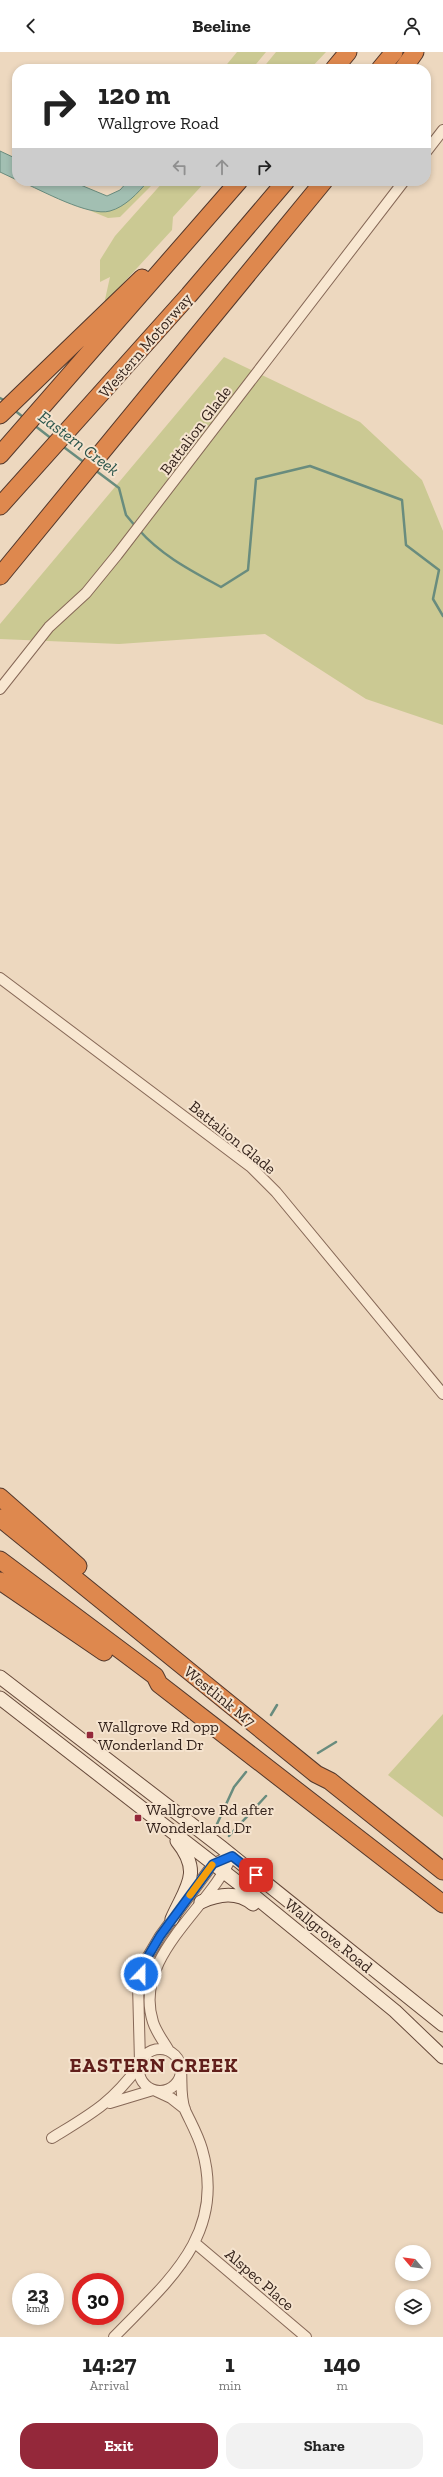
<!DOCTYPE html>
<html lang="en">
<head>
<meta charset="utf-8">
<style>
  :root { --surface:#fff; --page:#f2f2f2; --text:#222; --muted:#767676; --accent:#94283a }
  body { margin:0; font-family:"Zilla Slab",serif; background:var(--page); color:var(--text); height:100vh; display:flex; flex-direction:column; font-size:15px; white-space:nowrap }
  * { box-sizing:border-box; margin:0 }
  p { font-size:13px; color:var(--muted) }
  .icon { flex:none; width:22px; height:22px; fill:none; stroke:currentColor; stroke-width:2; stroke-linecap:round; stroke-linejoin:round }
  .map { position:relative; height:2285px; overflow:hidden }
  .drawer { display:flex; flex-direction:column; background:var(--surface); flex:1 }
  .drawer>* { flex:none }
  .guide { position:absolute; left:12px; top:12px; width:419px; height:122px; border-radius:16px; box-shadow:0 2px 6px #0003; background:#fff; color:var(--text); overflow:hidden }
  .needle { width:26px; rotate:299deg }
  .buttons { position:absolute; left:395px; top:2193px; display:grid; gap:8px }
  .buttons a { display:grid; place-items:center; width:36px; height:36px; border-radius:50%; background:var(--surface); box-shadow:0 2px 6px #0003; font-size:20px }
  .speed { position:absolute; left:12px; top:2221px; display:flex; gap:8px; font-size:20px; font-weight:700; text-align:center }
  .speed>* { display:grid; place-content:center; width:52px; height:52px; border-radius:50%; background:var(--surface); box-shadow:0 2px 6px #0003; line-height:1 }
  .speed small { font-size:10px; font-weight:400 }
  .speed .limit { border:6px solid #d22; background:#fff; color:#111 }
  .pin { position:absolute; display:grid; place-items:center; width:34px; height:34px; color:#fff; margin:-17px; border-radius:8px; box-shadow:0 2px 6px #0006 }
  .me { position:absolute; width:44px; margin:-22px; rotate:22deg; stroke-linejoin:round; filter:drop-shadow(0 0 3px #0008) }
  .turn { display:flex; align-items:center; gap:14px; height:84px; padding:0 20px; font-size:18px }
  .turn .icon { width:52px; height:52px; stroke-width:2.5 }
  .turn b { display:block; font-size:28px; line-height:34px }
  .lanes { display:flex; align-items:center; height:38px; padding:0 20px; background:#0003; justify-content:center; gap:20px; direction:ltr }
  .lanes .off { opacity:.35 }
  .eta { display:flex; justify-content:space-evenly; align-items:center; height:68px; text-align:center }
  .eta b { font-size:24px; font-weight:700; line-height:28px }
  .cta { display:flex; gap:8px; margin-top:auto; padding:8px 20px }
  .cta a { flex:1; height:46px; border-radius:16px; background:var(--accent); color:#fff; font-size:16px; font-weight:700; line-height:46px; text-align:center }
  .cta a+a { background:var(--page); color:var(--text) }
  header { display:flex; justify-content:space-between; align-items:center; height:52px; padding:0 20px; background:var(--surface); font-size:18px; font-weight:700 }
  .map>svg:first-child { display:block }
  .green { fill:#cbc993 }
  .water { fill:#a2bfb2; stroke:#698c7e }
  .lines { fill:none; stroke-linecap:round; stroke-linejoin:round }
  .stream { stroke:#698c7e; stroke-width:2.5 }
  .street-casing { stroke:#866857; stroke-width:12 }
  .secondary-casing { stroke:#674a3b; stroke-width:15 }
  .highway-casing { stroke:#53382c; stroke-width:19 }
  .street { stroke:#f8e7d1; stroke-width:10 }
  .secondary { stroke:#f8e7d1; stroke-width:13 }
  .highway { stroke:#de884e; stroke-width:17 }
  .route-casing { stroke:#114b97; stroke-width:10 }
  .route { stroke:#1a73e8; stroke-width:7 }
  .slow { stroke:#f59e0b; stroke-width:7 }
  .poi-dot { fill:#94283a; stroke:#f5e3ce; stroke-width:1.5 }
  .labels { text-anchor:middle; stroke-width:4; stroke-linejoin:round; paint-order:stroke }
  .street-label { font-size:16px; fill:#35241c; stroke:#f5e3ce }
  .poi-label { font-size:16px; fill:#35241c; stroke:#f5e3ce; text-anchor:start }
  .water-label { font-size:17px; font-style:italic; fill:#2b554b; stroke:#f5e3ce }
  .district-label { font-size:20px; font-weight:bold; letter-spacing:1px; fill:#611f1b; stroke:#f5e3ce }
</style>
</head>
<body>
<header><svg class="icon" aria-label="back" viewBox="0 0 24 24"><path d="M15 5l-7 7 7 7"/></svg>Beeline<svg class="icon" aria-label="person" viewBox="0 0 24 24"><circle cx="12" cy="8" r="4"/><path d="M4 21q1-7 8-7t8 7"/></svg></header>
<div class="map">
<svg width="443" height="2285" viewBox="0 0 443 2285">
  <rect width="100%" height="100%" fill="#edd8bf"/>
  <path class="green" d="M237,0H266L252,17H223Z
    M276,0H326L310,17H262Z
    M148,129H156L120,165L108,166L91,159H109L142,136Z
    M164,129H206L173,165L172,178L104,252L110,225L100,230V208L115,184Z
    M224,305L360,370L422,428L443,479V673L366,647L265,582L119,592L0,587V572Z
    M443,1662V1765L388,1723Z"/>
  <path class="water" d="M0,99L17,107V128L0,120Z
    M20,129H71L107,144L120,138L128,129H148C138,141 125,155 110,159C89,165 41,138 20,129Z"/>
  <g class="lines">
    <path class="stream" d="M0,346L6,349
      M13,357L23,365
      M34,373L52,387
      M61,393L85,411
      M95,418L119,436L126,463L136,475
      M139,478C162,504 192,519 221,535L248,518L256,427L310,414L402,448L406,493L439,518L433,547L443,564
      M271,1663L277,1653
      M318,1701L336,1690
      M217,1772L234,1735L246,1720
      M229,1784L266,1744"/>
    <g class="street-casing">
      <path id="street" d="M426,100L443,78
        M0,637L49,575L86,541L117,503L404,129
        M0,926L251,1115L276,1140L443,1342
        M139 2018a21 21 0 1 1 42 0a21 21 0 1 1-42 0Z
        M169,1999C164,1990 156,1980 153,1970C132,1904 211,1856 232,1803
        M140,2010L138,1932L144,1911L160,1884L213,1812L232,1803
        M156,2039L171,2046L185,2057
        M110,2051L153,2038
        M52,2086C89,2063 111,2052 138,2015
        M195,2191L306,2285
        M114,2285C167,2230 227,2183 202,2097C198,2083 191,2071 185,2058C180,2045 182,2030 181,2016"/>
    </g>
    <g class="secondary-casing">
      <path id="secondary" d="M0,1625L221,1795L443,1973
        M0,1646L237,1830L395,1959L443,2005
        M201,1850C219,1842 237,1839 253,1852
        M172,1867C186,1835 203,1821 177,1789"/>
    </g>
    <g class="highway-casing">
      <path id="highway" d="M334,17L348,0
        M380,17L394,0
        M403,17L415,0
        M0,363L142,226
        M0,403L239,129
        M0,454L189,243L286,129
        M0,524L324,129
        M0,1445L78,1514
        M0,1466L316,1722L330,1729L443,1819
        M0,1508L155,1624L159,1632L443,1852
        M0,1529L104,1600"/>
    </g>
    <use href="#street" class="street"/>
    <use href="#secondary" class="secondary"/>
    <use href="#highway" class="highway"/>
  </g>
  <g class="lines">
    <g class="route-casing">
      <path id="route" d="M141,1922L144,1911L160,1884L213,1812L232,1804L256,1823"/>
    </g>
    <use href="#route" class="route"/>
    <path class="slow" d="M190,1843L212,1813"/>
  </g>
  <g class="poi-dot">
    <rect x="86" y="1679" width="8" height="8" rx="2"/>
    <rect x="134" y="1762" width="8" height="8" rx="2"/>
  </g>
  <g class="labels">
    <g class="street-label">
      <text transform="translate(145 293) rotate(-49)" y="6">Western Motorway</text>
      <text transform="translate(195 378) rotate(-53)" y="6">Battalion Glade</text>
      <text transform="translate(233 1085) rotate(39)" y="6">Battalion Glade</text>
      <text transform="translate(220 1644) rotate(39)" y="6">Westlink M7</text>
      <text transform="translate(329 1883) rotate(39)" y="6">Wallgrove Road</text>
      <text transform="translate(260 2227) rotate(41)" y="6">Alspec Place</text>
    </g>
    <g class="poi-label">
      <text x="98" y="1680">Wallgrove Rd opp<tspan x="98" dy="18">Wonderland Dr</tspan></text>
      <text x="146" y="1763">Wallgrove Rd after<tspan x="146" dy="18">Wonderland Dr</tspan></text>
    </g>
    <g class="water-label">
      <text transform="translate(79 391) rotate(37)" y="6">Eastern Creek</text>
    </g>
    <g class="district-label">
      <text x="154" y="2020">EASTERN CREEK</text>
    </g>
  </g>
</svg>
<div class="buttons">
<a><svg class="needle" viewBox="-14 -14 28 28"><path d="M0-13l5 13h-10z" fill="#e53935"/><path d="M0 13l5-13h-10z" fill="#767676"/></svg></a>
<a><svg class="icon" aria-label="layers" viewBox="0 0 24 24"><path d="M12 4l9 5-9 5-9-5zM3 14l9 5 9-5"/></svg></a>
</div>
<div class="speed"><div>23<small>km/h</small></div><div class="limit">30</div></div>
<div class="pin" style="left:256px;top:1823px;background:#d93025"><svg class="icon" aria-label="arrive" viewBox="0 0 24 24"><path d="M6 21V4h12l-3 4 3 4H6"/></svg></div>
<svg class="me" style="left:141px;top:1922px" viewBox="-20 -20 40 40"><circle r="17" fill="#1a73e8" stroke="#fff" stroke-width="3"/><path d="M0-11L8 9 0 5-8 9z" fill="#fff"/></svg>
<div class="guide">
<div class="turn"><svg class="icon" aria-label="right" viewBox="0 0 24 24"><path d="M7 20v-9h11M14 6l5 5-5 5"/></svg><div><b>120 m</b>Wallgrove Road</div></div>
<div class="lanes"><svg class="icon off" aria-label="left" viewBox="0 0 24 24"><path d="M17 20v-9H6M10 6l-5 5 5 5"/></svg><svg class="icon off" aria-label="ahead" viewBox="0 0 24 24"><path d="M12 20V5M6 11l6-6 6 6"/></svg><svg class="icon" aria-label="right" viewBox="0 0 24 24"><path d="M7 20v-9h11M14 6l5 5-5 5"/></svg></div>
</div>
</div>
<section class="drawer">
<div class="eta">
<div><b>14:27</b><p>Arrival</p></div>
<div><b>1</b><p>min</p></div>
<div><b>140</b><p>m</p></div>
</div>
<div class="cta"><a>Exit</a><a>Share</a></div>
</section>
</body>
</html>
